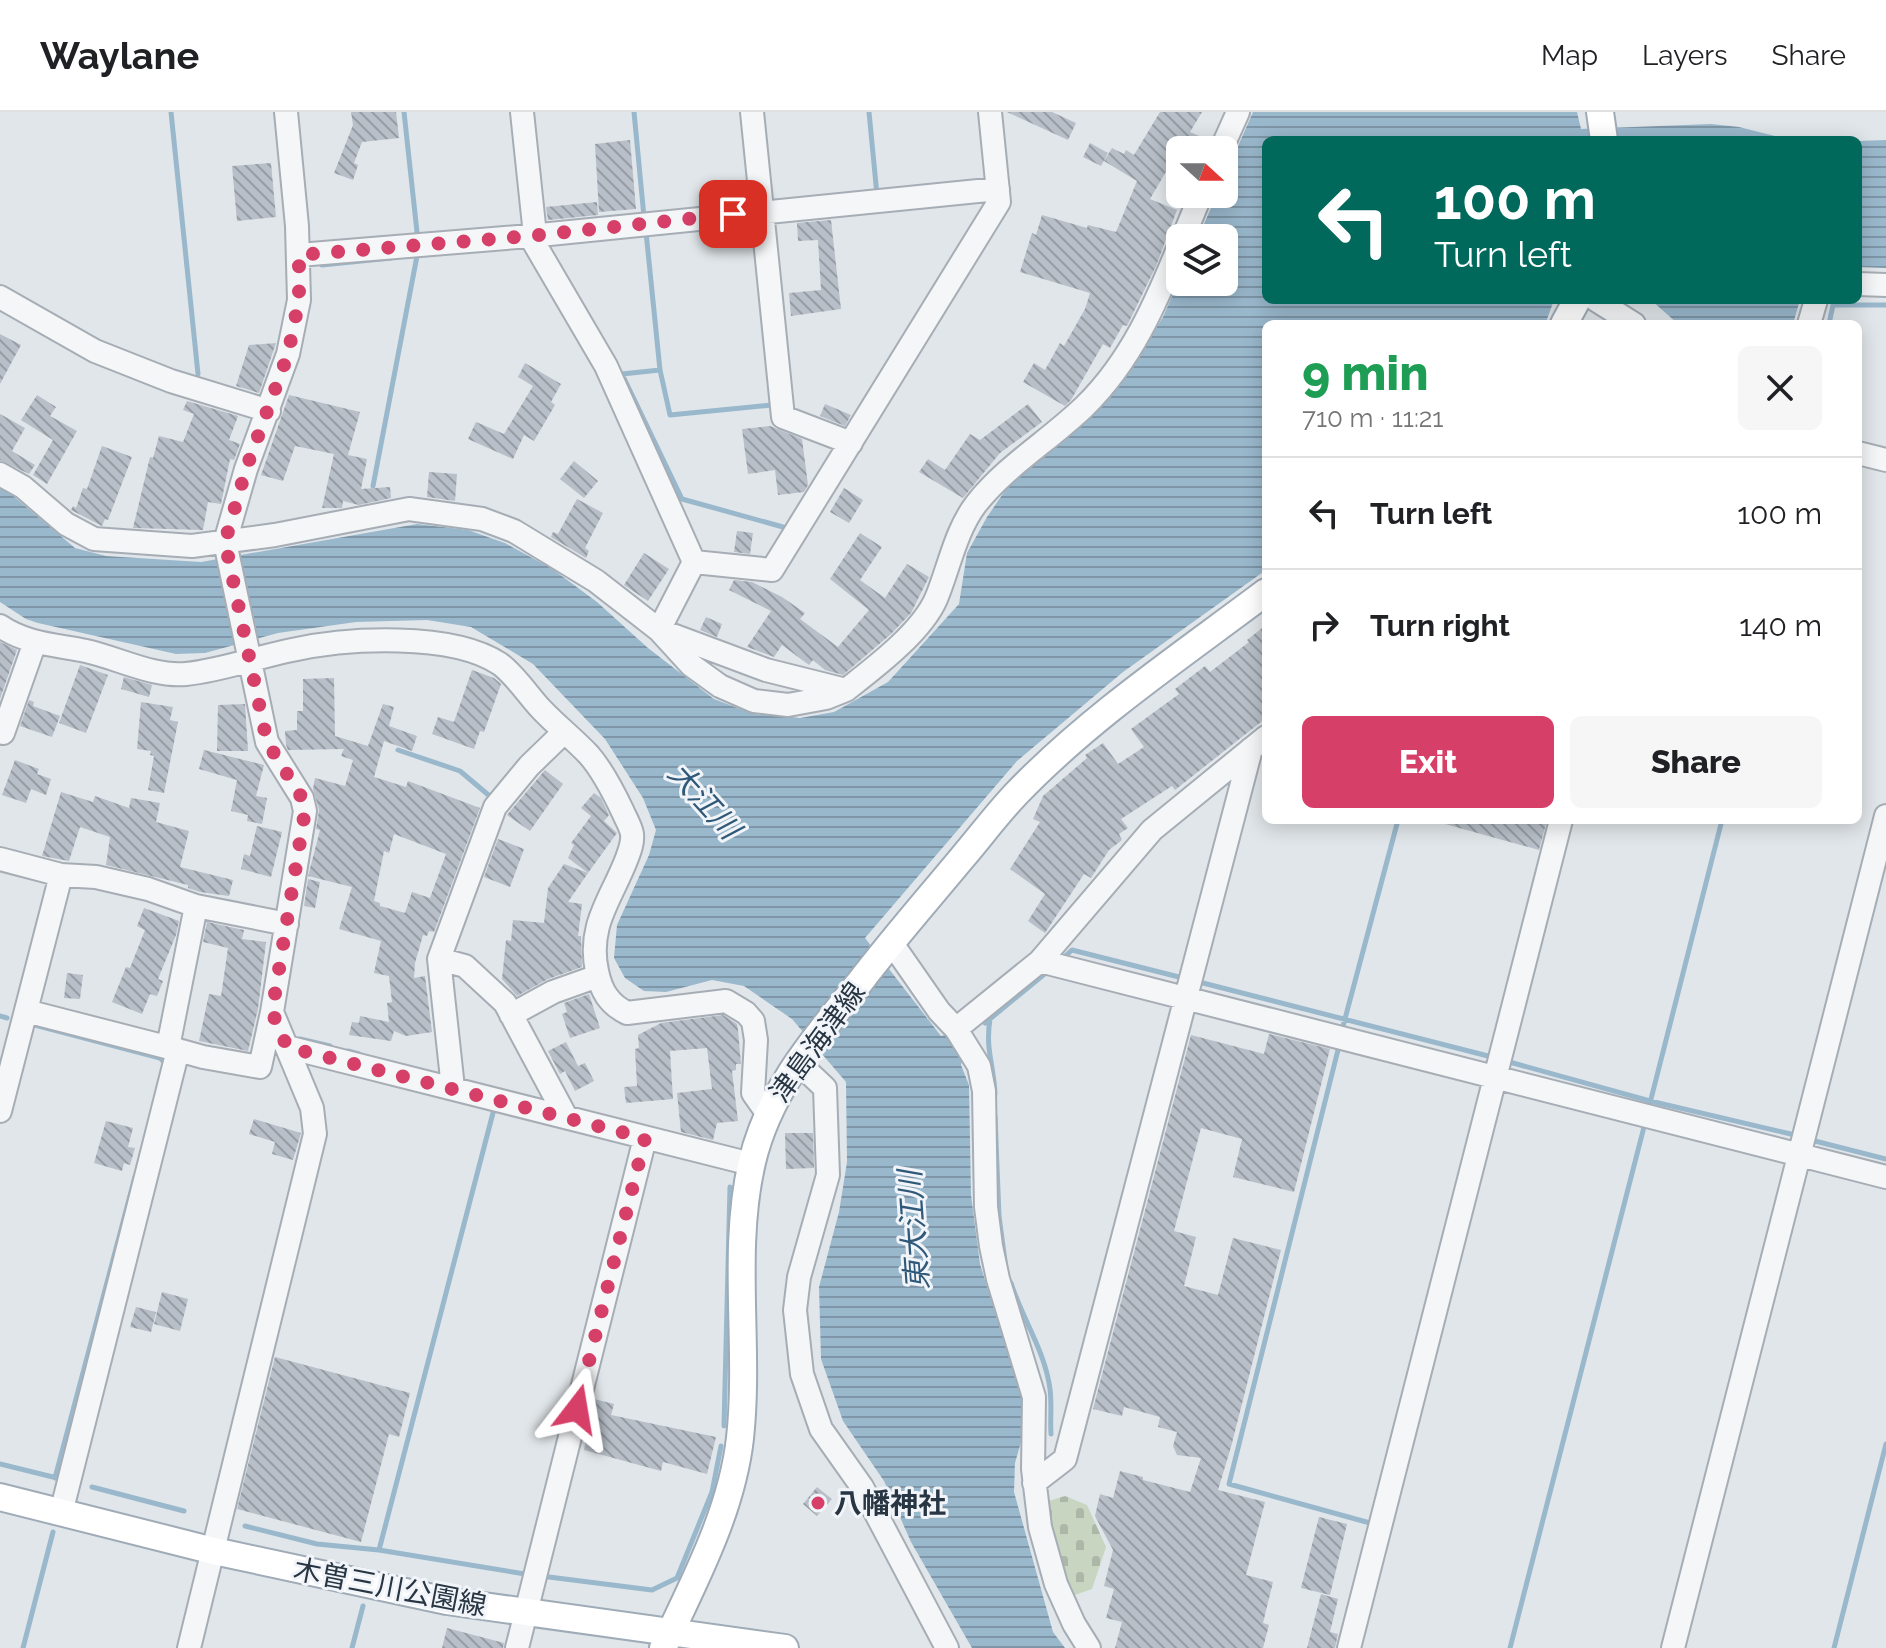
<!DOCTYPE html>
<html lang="en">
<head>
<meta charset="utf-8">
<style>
  :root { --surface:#fff; --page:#f6f6f6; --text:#202124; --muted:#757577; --line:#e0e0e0; --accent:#d63f67 }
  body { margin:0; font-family:Raleway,"Noto Sans JP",sans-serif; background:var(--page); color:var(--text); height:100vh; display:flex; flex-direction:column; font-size:30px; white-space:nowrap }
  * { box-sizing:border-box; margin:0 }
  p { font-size:26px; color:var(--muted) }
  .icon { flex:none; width:44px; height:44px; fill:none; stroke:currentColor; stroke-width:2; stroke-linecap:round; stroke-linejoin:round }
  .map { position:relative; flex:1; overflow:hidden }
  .drawer { position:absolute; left:1262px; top:208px; width:600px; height:504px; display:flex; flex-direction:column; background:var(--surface); border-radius:12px; box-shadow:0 4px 20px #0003 }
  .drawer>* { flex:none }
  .hud { position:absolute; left:1262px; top:24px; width:600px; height:168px; border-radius:12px; box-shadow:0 4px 20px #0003; background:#00695c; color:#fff; overflow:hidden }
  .needle { width:52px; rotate:111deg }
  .controls { position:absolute; left:1166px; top:24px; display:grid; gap:16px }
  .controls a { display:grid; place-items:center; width:72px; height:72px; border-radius:12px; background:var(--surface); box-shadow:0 4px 20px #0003; font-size:40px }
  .pin { position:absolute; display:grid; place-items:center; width:68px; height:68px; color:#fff; margin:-34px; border-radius:16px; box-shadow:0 4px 12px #0006 }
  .me { position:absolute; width:88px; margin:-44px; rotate:14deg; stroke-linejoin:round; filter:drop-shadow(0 0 6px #0008) }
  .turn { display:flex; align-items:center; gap:28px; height:168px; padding:0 40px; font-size:36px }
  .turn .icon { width:104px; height:104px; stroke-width:2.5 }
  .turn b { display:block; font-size:56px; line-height:68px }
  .round { display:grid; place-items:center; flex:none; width:84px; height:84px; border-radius:12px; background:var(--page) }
  .head { display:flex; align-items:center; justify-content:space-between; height:136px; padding:0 40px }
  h1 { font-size:48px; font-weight:800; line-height:60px; color:#1e9e55 }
  .primary-button { display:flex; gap:16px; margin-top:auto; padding:16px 40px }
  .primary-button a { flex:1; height:92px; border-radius:12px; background:var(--accent); color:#fff; font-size:32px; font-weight:800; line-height:92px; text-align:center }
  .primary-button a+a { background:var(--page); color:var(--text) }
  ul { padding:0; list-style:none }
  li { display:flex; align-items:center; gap:24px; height:112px; padding:0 40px; border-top:2px solid var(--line) }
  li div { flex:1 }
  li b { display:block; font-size:30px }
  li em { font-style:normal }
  header { display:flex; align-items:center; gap:48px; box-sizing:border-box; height:112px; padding:0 40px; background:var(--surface); border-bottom:2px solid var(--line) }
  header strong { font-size:38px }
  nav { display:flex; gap:44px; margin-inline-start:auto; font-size:28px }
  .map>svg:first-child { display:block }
  .cemetery { fill:url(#cemetery-stones) }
  .water { fill:url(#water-rules) }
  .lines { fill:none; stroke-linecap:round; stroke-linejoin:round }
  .stream { stroke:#9ab8cc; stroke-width:5 }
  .building { fill:url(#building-back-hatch); fill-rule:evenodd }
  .minor-casing { stroke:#a6adb5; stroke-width:26 }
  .major-casing { stroke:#9fabb7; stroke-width:30 }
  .minor { stroke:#f4f6f8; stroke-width:22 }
  .major { stroke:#fff; stroke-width:26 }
  .route { stroke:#d63f67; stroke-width:14; stroke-dasharray:0 25.2 }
  .poi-dot { fill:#d63f67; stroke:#f1f4f8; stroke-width:3 }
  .labels { text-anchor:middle; stroke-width:6; stroke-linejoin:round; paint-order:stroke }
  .street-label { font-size:28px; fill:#283543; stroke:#f1f4f8 }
  .poi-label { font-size:28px; font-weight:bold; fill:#283543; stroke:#f1f4f8; text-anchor:start }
  .water-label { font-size:30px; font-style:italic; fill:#305979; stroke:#f1f4f8 }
</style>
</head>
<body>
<header>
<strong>Waylane</strong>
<nav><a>Map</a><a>Layers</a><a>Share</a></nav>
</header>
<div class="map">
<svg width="1886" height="1536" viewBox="0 0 1886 1536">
  <defs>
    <pattern id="cemetery-stones" width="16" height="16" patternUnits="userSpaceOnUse" patternTransform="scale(2)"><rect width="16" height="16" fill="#c8d5c1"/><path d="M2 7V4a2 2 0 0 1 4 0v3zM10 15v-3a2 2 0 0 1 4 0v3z" fill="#acb7a7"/></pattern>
    <pattern id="water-rules" width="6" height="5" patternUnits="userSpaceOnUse" patternTransform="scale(2)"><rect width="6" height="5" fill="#9ab8cc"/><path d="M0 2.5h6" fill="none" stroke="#7e96a7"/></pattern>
    <pattern id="building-back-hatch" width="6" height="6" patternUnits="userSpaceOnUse" patternTransform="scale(2)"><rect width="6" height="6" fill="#b8bfc8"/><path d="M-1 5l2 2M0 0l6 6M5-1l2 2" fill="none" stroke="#969ca4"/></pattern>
  </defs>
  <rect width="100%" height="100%" fill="#e1e6ea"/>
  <path class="cemetery" d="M1065,1384L1087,1393L1106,1435L1092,1477L1072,1484L1042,1391Z"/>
  <path class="water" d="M1253,0H1577L1581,17L1711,12L1739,15L1779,25L1825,28H1266V188H1554L1546,210L1548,212H1266V458L1123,560L1017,649L865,826L941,924L952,921L964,941L961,953L969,973L971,1083L980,1152L1022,1287L1023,1323L1015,1351L1014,1380L1053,1520L1065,1536H972L911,1430L884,1369L843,1309L821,1247L819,1175L839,1100L847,1050L846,970L792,907L744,874L712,868L666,880L644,879L625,866L614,846L617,813L649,743L656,718L643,686L605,627L533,552L471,515L427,508L356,510L278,521L205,541L176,542L38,511L26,507L0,490V376L12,383L75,436L106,444L201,450L417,412L468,418L505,431L551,456L597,490L648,536L714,587L753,602L800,606L834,600L888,570L959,492L967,441L987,405L1011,370L1104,287L1146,232L1163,205L1180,166V170H1224V126H1198L1217,82H1224V66Z
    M1886,28V156L1858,155V29Z
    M1651,188H1800L1793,212H1678Z"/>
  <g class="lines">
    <path class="stream" d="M171,0L198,262
      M404,0L417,120
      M634,0L644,105
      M869,0L877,83
      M646,120L660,258L670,303L772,293
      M322,153L391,146
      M1829,212L1833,193H1886
      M660,258L622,262L682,387L783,415
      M373,374L417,144
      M398,638L460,659L492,686L490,689
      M1063,846L1072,838L1183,866
      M1199,870L1492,945
      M0,904L7,906
      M990,907C985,938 994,953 995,982
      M985,911L1047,860
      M31,912L160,946L165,951L164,955
      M1342,918L1398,708
      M300,927L330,934
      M1339,934L1229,1372L1370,1411
      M348,939L359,942
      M1506,949L1650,989L1795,1023
      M1650,991L1722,708
      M995,1004L999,1104L1005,1149
      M1811,1028L1886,1047
      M1011,1171C1022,1206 1045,1239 1050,1277C1052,1292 1050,1307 1051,1322
      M724,1314L730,1075
      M0,1352L57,1366
      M55,1366L135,1065
      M92,1375L184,1399
      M245,1414L317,1432L379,1438L525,1462
      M379,1438L494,997
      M541,1464L652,1478L677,1466L712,1380L721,1334
      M23,1536L53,1420
      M352,1536L363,1494
      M1510,1536L1645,1011
      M1834,1536L1886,1332"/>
  </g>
  <path class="building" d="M351,0H396L399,26L362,30L354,51L358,53L353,68L334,61L353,13Z
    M1007,0H1052L1076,11L1068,28Z
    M1160,0H1202L1190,20L1206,27L1202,38H1180V49L1174,46L1150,87L1177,98L1156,154L1127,214L1123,213L1110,236L1103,232L1071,288L1065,294L1023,270L1034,251L1045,258L1060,231L1064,234L1085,197L1090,181L1020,160L1032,121L1036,123L1042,103L1087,116L1088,113L1116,120L1137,69L1104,49L1112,36L1124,42L1126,38L1134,43Z
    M630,28L636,97L599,100L595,32Z
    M1090,31L1108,41L1101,54L1083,45Z
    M271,51L276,105L237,109L232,54Z
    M597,90L598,103L548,108L546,95Z
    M831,108L841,197L791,204L789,181L821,178L818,128L798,129L797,111Z
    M0,222L21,233L0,272Z
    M276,231L259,281L236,274L249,233Z
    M525,251L561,272L551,290L555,293L534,329L524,323L513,347L468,327L476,310L504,322L533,274L518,265Z
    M37,283L56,295L50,304L77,319L47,372L33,363L53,328L21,308Z
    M289,283L360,300L348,343L367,347L361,377L390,375L391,386L359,393L343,389L342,396H322L334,342L295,334L283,369L261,363Z
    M187,289L238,304L229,328L240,332L234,348L230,347L221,392L208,390L203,418L133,416L150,345L153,346L159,324L183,330L194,302L183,298Z
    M825,292L851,303L845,314L820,304Z
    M1028,292L1042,310L1000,341L963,386L919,360L928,347L945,358L970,322L980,328Z
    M0,302L25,316L12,339L35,353L29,362L0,348Z
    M770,314L802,327L808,373L804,380L778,383L775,358L748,362L742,317Z
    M102,334L132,345L108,408L105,407L102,414L71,398L73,394L76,396L83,376L87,377Z
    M574,349L598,369L584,386L560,367Z
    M429,360L457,362L455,389L427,385Z
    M844,376L863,388L849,411L830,400Z
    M577,387L603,401L585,436L589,439L586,446L551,425L553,420L558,422Z
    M737,419L753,421L750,442L734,440Z
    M860,421L882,435L860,468L885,486L907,452L929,465L911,501L891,522L843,563L825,558L813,548L809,553L782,533L774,545L747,535L771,499L729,478L734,468L752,470L782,485L805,501L800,507L838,535L869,498L830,467Z
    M644,441L669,457L648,489L624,473Z
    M706,505L722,512L717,525L700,518Z
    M1266,513V606L1175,678L1172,674L1121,707L1128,716L1119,722L1122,728L1109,738L1091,766L1084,762L1045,821L1028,809L1045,782L1010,757L1040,710L1033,707L1043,684L1087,646L1085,643L1103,631L1118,652L1144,635L1131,617L1179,582L1175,577L1205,554L1210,560L1249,530L1247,528Z
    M0,530L17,538L0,587Z
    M80,553L108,563L86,621L59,611Z
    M472,558L494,566L501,572L484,620L480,619L474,637L432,622L438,605L454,610Z
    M124,565L152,573L149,585L121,577Z
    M334,566L335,624L368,634L383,592L394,595L389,614L417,624L412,639L384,629L374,665L406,675L408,669L480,696L434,820L429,819L427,824L423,823L415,851L414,866L425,864L432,920L406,924L394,919L391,929L349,923L352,910L359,911L360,904L389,910L387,891L392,890L389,864L374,861L381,829L339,817L352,775L308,764L320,718L316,717L319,698L313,677L315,666L345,674L353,648L341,644L344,637L288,638L286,633L285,619L297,618V599H303V567ZM394,722L446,742L430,786L412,780L405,801L380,794V791L374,789L384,739L389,741Z
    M29,588L34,590L33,594L60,604L52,625L20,614Z
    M141,590L173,595L170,608L178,610L164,681L148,678L154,644L150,643L151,639L137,637Z
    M245,592L248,639H217L218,593Z
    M204,638L264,653L256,684L267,686L262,712L247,709L248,703L231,699L237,668L199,657Z
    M15,648L39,657L37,662L51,667L46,683L31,677L26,691L2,683Z
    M545,658L563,672L530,719L507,703Z
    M61,680L93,690L95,684L129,696L131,686L160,691L156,710L189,719L180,755L233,768L229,784L200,780L188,776V773L106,753L110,725L80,715L69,749L42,744Z
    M594,681L601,686L609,703L604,709L617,721L588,761L568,746L574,733L571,731L591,704L581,696Z
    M1446,708H1547L1539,738L1445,712Z
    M257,714L282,720L271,765L241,757L244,742L250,744Z
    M498,727L524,737L510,775L484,765Z
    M564,752L588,761L568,790L582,792L578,824H581L582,855L548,867L517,884L502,867L506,828L511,829L513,808L544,811L548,776Z
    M308,767L320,770L315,796L304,794Z
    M144,796L179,809L176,823L158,867L163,869L157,884L150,882L142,902L112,890L126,855L130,856L145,818L137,814Z
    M207,810L244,818L242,827L266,830L258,897L248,939L199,929L209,882L221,884L228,836L203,830Z
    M67,861L83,863L80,887L64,886Z
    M589,882L600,916L570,926L562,902L567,900L564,891Z
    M723,903L737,912L738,918L741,952H736V958L732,959L738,1009L717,1011L713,1028L681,1020L677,981L712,977L707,936L670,939L673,987L626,991L624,975L637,974L635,937L639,936L638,923L661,911Z
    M1269,922L1330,937L1294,1080L1233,1065L1242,1027L1201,1016L1174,1119L1196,1125L1184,1174L1218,1183L1233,1126L1281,1138L1231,1335L1218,1378L1265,1390L1246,1463L1273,1470L1263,1511L1269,1513L1263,1536H1115L1122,1510L1106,1506L1114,1477L1104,1474L1113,1438L1095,1404L1100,1382L1113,1386L1120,1359L1143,1365V1368L1190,1380L1201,1346L1177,1343L1173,1334L1177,1320L1158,1315L1160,1305L1124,1295L1122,1304L1093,1297L1191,923L1264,942Z
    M566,930L578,954L585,951L594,969L575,979L565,959L560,962L548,939Z
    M254,1007L301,1021L293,1048L272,1042L275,1030L249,1022Z
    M106,1009L133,1016L128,1035L135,1036L130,1053L124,1051L122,1059L94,1051Z
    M785,1021H813L814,1056L786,1057Z
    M162,1180L188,1187L180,1219L154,1212Z
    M136,1195L156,1200L151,1220L130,1215Z
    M275,1245L410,1281L399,1325L389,1322L361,1430L237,1397Z
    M594,1287L614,1292L611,1303L716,1325L707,1362L663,1350L661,1359L584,1338Z
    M817,1375L832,1387L817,1404L803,1392Z
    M1319,1405L1347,1412L1330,1483L1301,1476Z
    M1321,1482L1338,1487L1330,1520L1338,1522L1335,1536H1307Z
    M447,1516L504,1531L503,1536H442Z"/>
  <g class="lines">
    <g class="minor-casing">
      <path id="minor" d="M522,0L535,123
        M752,0L783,305L851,331
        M1221,38L1238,0
        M530,124L606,254L694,450
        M1183,126L1201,82
        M299,143L530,124L998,77
        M1858,172L1886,173
        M0,185L95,239L171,269L269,299
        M1596,188L1634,212
        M1809,212L1816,188
        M1858,341L1886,348
        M0,362L23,375L66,412L94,427L192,434L275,423L409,397L482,407L514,419L596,469L659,518L691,553L720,574L754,589L788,593L826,586L846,578
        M694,450L659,518L766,558L846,578C874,556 921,521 936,487C949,456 955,420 976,392C1007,353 1050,328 1085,294C1131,249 1156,191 1180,132
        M694,450L772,458L999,90L990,0
        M0,514C26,532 57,533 86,539C118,546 153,565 186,562C223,558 257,545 292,538C347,526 452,520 500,552C515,563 528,583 541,597C556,613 574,627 589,643C603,659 614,681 623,700C626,707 631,715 632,722C633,730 630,738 627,746C612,786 587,813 597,859C601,879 609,892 627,901L726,889L746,901L753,909L756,928L753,981L767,1001
        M0,620L3,621L35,530
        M0,747L61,763L96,765L148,777L196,794L287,812
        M891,830L939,899L956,917
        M439,847L465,854L505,891L566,1005
        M1040,849L1886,1065
        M26,899L178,938
        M511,903L553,880L598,864
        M168,935L196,794
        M287,935L751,1052
        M807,959L825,976L828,1063L799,1165L795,1198L802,1262L821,1317L862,1375L947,1536
        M453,976L439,847L495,695L529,654L563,621
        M0,999L61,763
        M1034,1371L1065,1347L1251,637
        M61,1401L178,938L203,945L260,955L272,900
        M189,1536L315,1022L312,996L272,900L305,699L302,686L267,630L225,430L246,357L288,242L299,188L297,114L286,0
        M517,1536L645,1026
        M1089,1536L1074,1512L1056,1472L1040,1415L1033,1357L1034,1285L998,1167L991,1134L986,1095L984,979L979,954L956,917L1040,849L1152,718L1266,625
        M1349,1536L1561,708
        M1673,1536L1886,704"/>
    </g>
    <g class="major-casing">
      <path id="major" d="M1600,0L1604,28
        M1564,212L1577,188
        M0,1385L214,1439L447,1489L785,1536
        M663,1536C694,1470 732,1399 740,1326C750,1234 731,1140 752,1050C769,978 815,926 860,870C893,827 928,787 962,746C980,725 997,702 1016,682C1090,605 1181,544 1266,480"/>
    </g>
    <use href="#minor" class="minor"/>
    <use href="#major" class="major"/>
  </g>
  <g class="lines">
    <path class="route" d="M577,1297L645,1026L287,935L272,900L305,699L302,686L267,630L225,430L246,357L288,242L299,188V143L530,124L733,102"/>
  </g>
  <circle class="poi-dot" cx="818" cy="1391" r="8"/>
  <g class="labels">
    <g class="street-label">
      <text transform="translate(817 930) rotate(-54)" y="10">津島海津線</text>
      <text transform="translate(390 1475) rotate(11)" y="10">木曽三川公園線</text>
    </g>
    <g class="poi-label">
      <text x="834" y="1401">八幡神社</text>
    </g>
    <g class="water-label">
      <text transform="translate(704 689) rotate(48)" y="10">大江川</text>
      <text transform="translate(914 1118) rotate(-94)" y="10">東大江川</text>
    </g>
  </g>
</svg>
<div class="controls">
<a><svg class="needle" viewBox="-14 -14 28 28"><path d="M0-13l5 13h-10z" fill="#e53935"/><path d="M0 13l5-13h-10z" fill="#757577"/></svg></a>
<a><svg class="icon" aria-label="layers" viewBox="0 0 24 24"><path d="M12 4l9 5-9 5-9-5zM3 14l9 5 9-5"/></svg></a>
</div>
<div class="pin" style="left:733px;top:102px;background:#d93025"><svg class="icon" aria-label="arrive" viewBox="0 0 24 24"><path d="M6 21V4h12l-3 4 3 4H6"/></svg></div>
<svg class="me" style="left:577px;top:1297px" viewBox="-20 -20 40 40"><path d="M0-17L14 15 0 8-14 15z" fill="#d63f67" stroke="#fff" stroke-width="4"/></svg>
<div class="hud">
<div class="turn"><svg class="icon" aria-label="left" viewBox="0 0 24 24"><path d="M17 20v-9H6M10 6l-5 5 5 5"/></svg><div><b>100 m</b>Turn left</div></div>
</div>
<section class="drawer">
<div class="head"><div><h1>9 min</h1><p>710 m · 11:21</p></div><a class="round"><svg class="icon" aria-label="close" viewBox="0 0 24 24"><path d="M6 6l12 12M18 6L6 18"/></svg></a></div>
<ul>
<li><svg class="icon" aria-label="left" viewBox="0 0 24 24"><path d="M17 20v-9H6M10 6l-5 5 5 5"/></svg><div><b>Turn left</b></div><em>100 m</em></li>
<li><svg class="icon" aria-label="right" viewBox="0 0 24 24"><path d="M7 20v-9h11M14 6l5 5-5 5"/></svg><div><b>Turn right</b></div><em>140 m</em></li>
</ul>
<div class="primary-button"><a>Exit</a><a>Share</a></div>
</section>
</div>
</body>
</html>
